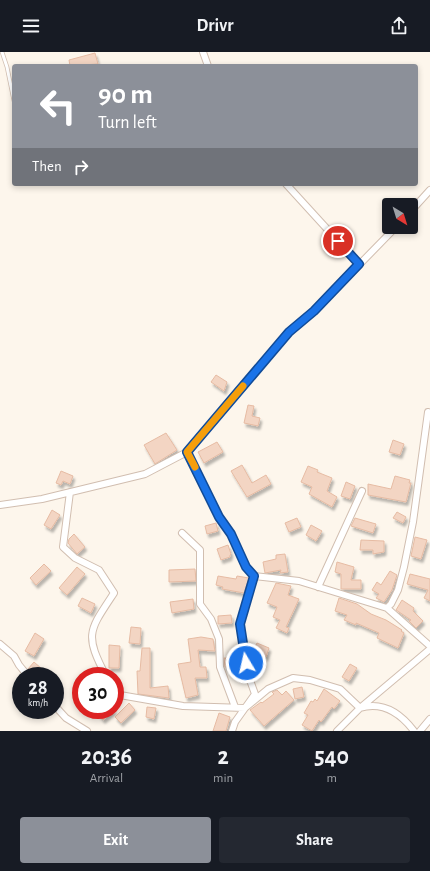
<!DOCTYPE html>
<html lang="en">
<head>
<meta charset="utf-8">
<style>
  :root { --surface:#171b24; --page:#242831; --text:#f1f3f6; --muted:#9ea1a6; --accent:#8c9099 }
  body { margin:0; font-family:"Alegreya Sans",sans-serif; background:var(--page); color:var(--text); height:100vh; display:flex; flex-direction:column; font-size:15px; white-space:nowrap }
  * { box-sizing:border-box; margin:0 }
  p { font-size:13px; color:var(--muted) }
  .icon { flex:none; width:22px; height:22px; fill:none; stroke:currentColor; stroke-width:2; stroke-linecap:round; stroke-linejoin:round }
  .map { position:relative; height:679px; overflow:hidden }
  .sheet { display:flex; flex-direction:column; background:var(--surface); flex:1 }
  .sheet>* { flex:none }
  .top-card { position:absolute; left:12px; top:12px; width:406px; height:122px; border-radius:4px; box-shadow:0 2px 6px #0003; background:#8c9099; color:#fff; overflow:hidden }
  .needle { width:26px; rotate:142deg }
  .tools { position:absolute; left:382px; top:146px; display:grid; gap:8px }
  .tools a { display:grid; place-items:center; width:36px; height:36px; border-radius:4px; background:var(--surface); box-shadow:0 2px 6px #0003; font-size:20px }
  .speed { position:absolute; left:12px; top:615px; display:flex; gap:8px; font-size:20px; font-weight:700; text-align:center }
  .speed>* { display:grid; place-content:center; width:52px; height:52px; border-radius:50%; background:var(--surface); box-shadow:0 2px 6px #0003; line-height:1 }
  .speed small { font-size:10px; font-weight:400 }
  .speed .limit { border:6px solid #d22; background:#fff; color:#111 }
  .pin { position:absolute; display:grid; place-items:center; width:34px; height:34px; color:#fff; margin:-17px; border:2px solid #fff; border-radius:50%; box-shadow:0 1px 4px #0007 }
  .me { position:absolute; width:44px; margin:-22px; rotate:351deg; stroke-linejoin:round; filter:drop-shadow(0 0 3px #0008) }
  .turn { display:flex; align-items:center; gap:14px; height:84px; padding:0 20px; font-size:18px }
  .turn .icon { width:52px; height:52px; stroke-width:2.5 }
  .turn b { display:block; font-size:28px; line-height:34px }
  .then { display:flex; align-items:center; height:38px; padding:0 20px; background:#0003; gap:8px; font-size:15px }
  .eta { display:flex; justify-content:space-evenly; align-items:center; height:68px; text-align:center }
  .eta b { font-size:24px; font-weight:700; line-height:28px }
  .button { display:flex; gap:8px; margin-top:auto; padding:8px 20px }
  .button a { flex:1; height:46px; border-radius:4px; background:var(--accent); color:#fff; font-size:16px; font-weight:700; line-height:46px; text-align:center }
  .button a+a { background:var(--page); color:var(--text) }
  header { display:flex; justify-content:space-between; align-items:center; height:52px; padding:0 20px; background:var(--surface); font-size:18px; font-weight:700 }
  .map>svg:first-child { display:block }
  .building { fill:#f3d5c3; stroke:#e6bba3; filter:url(#shadow) }
  .lines { fill:none; stroke-linecap:round; stroke-linejoin:round }
  .service-casing { stroke:#d1beb0; stroke-width:4.5 }
  .minor-casing { stroke:#d1beb0; stroke-width:8 }
  .service { stroke:#fff; stroke-width:3 }
  .minor { stroke:#fff; stroke-width:6 }
  .route-casing { stroke:#114b97; stroke-width:10 }
  .route { stroke:#1a73e8; stroke-width:7 }
  .slow { stroke:#f59e0b; stroke-width:7 }
</style>
</head>
<body>
<header><svg class="icon" aria-label="menu" viewBox="0 0 24 24"><path d="M4 6h16M4 12h16M4 18h16"/></svg>Drivr<svg class="icon" aria-label="share" viewBox="0 0 24 24"><path d="M12 15V3M7 8l5-5 5 5M5 13v7h14v-7"/></svg></header>
<div class="map">
<svg width="430" height="679" viewBox="0 0 430 679">
  <defs>
    <filter id="shadow"><feDropShadow dx="2" dy="3.5" stdDeviation="1" flood-color="#0004"/></filter>
  </defs>
  <rect width="100%" height="100%" fill="#fdf6ec"/>
  <path class="building" d="M95,1L98,12L70,14L69,8Z
    M216,323L227,330L224,339L211,330Z
    M248,353L254,354L252,364L260,366L258,374L244,371Z
    M166,381L177,398L155,412L144,393Z
    M393,388L404,392L400,403L389,400Z
    M217,390L223,400L204,411L198,400Z
    M242,413L252,431L266,423L271,432L247,445L231,419Z
    M308,414L318,418L317,420L332,426L327,439L337,445L332,455L309,442L312,435L301,430Z
    M61,419L73,424L70,432L63,429L61,433L56,431Z
    M395,424L410,428L409,431H411L406,450L368,443V432L391,437Z
    M346,430L355,434L350,447L341,444Z
    M52,458L60,463L51,477L44,473Z
    M397,460L406,465L403,471L393,466Z
    M297,466L301,475L289,480L285,471Z
    M355,466L376,472L373,481L351,474Z
    M216,471L218,479L207,482L205,474Z
    M311,473L322,479L316,489L306,483Z
    M74,482L85,495L77,502L68,491L69,487Z
    M415,485L427,488L421,507L411,504Z
    M361,488L384,489V500L373,502V498H360Z
    M228,493L231,502L230,503V505L221,508L217,497Z
    M285,502L288,520L280,521L281,518L265,521L263,510L276,507V503Z
    M337,510L354,515L351,528H361V537H341V522L335,520Z
    M44,512L51,519L36,533L30,526Z
    M77,515L85,522L67,543L59,536Z
    M195,517L196,529L169,530V518Z
    M390,519L397,523L392,538L384,550L376,546L379,542L372,538L377,530L381,533Z
    M410,522L430,527V549L424,546L428,538L407,532Z
    M218,524L236,527L237,524L249,526L244,541L222,537L223,535L216,533Z
    M276,531L291,534L288,543L299,547L286,575L289,576L287,581L276,576L280,568L273,565L277,555L267,551Z
    M82,546L95,552L91,561L78,554Z
    M339,546L357,552L371,562L386,568L402,578L401,579L404,581L398,596L377,586L379,581L356,571V573L344,568L347,563L335,559Z
    M193,547L194,557L172,561L170,550Z
    M402,548L414,556L413,559L423,569L416,576L409,569L411,568L396,558Z
    M231,563L232,571L218,572V564Z
    M131,575L141,576L140,592L129,591Z
    M35,581L44,587L34,604L25,599Z
    M201,585L213,587L215,599L198,598L200,615H206L207,626H195L198,643L186,646L178,612L191,610L188,587Z
    M257,591L269,596L266,605L253,599Z
    M109,593L120,594L119,616H109Z
    M142,596H150V636L168,634L169,646L138,642L137,619H140Z
    M224,606H239V616L225,615Z
    M34,610L42,617L36,624H32L28,617Z
    M350,612L357,616L349,629L342,625Z
    M302,635L304,645L295,647L293,637Z
    M324,637L340,649L334,657L332,655L321,670L319,668L312,679L302,673L308,663L304,661L311,649L313,650L315,647L317,649Z
    M277,638L282,643L286,639L294,648L264,674L250,658L261,650L262,651L274,642L272,640Z
    M129,651L135,658L121,671L115,665Z
    M147,655L156,656L154,667L146,665Z
    M95,658H115L103,668Z
    M219,661L230,665L226,679H213Z"/>
  <g class="lines">
    <g class="service-casing">
      <path id="service" d="M2,0L7,15L14,49"/>
    </g>
    <g class="minor-casing">
      <path id="minor" d="M203,0L208,14
        M286,132L359,212
        M411,159L430,138
        M70,440L63,495L75,506L99,518L114,541C89,579 84,582 106,624
        M0,453L42,447L145,422L187,400L289,280L314,259L396,175
        M182,481L200,498V552L211,567L219,587L220,615L235,655
        M254,524L299,529L387,556L430,594
        M318,535L362,439
        M387,556L391,552L398,538L404,515L413,470L428,360
        M0,592L14,604L19,613L28,624
        M115,637L120,643L183,654L245,656L255,642L247,620L240,572L254,524L246,515L231,482L219,465L187,400
        M55,654L66,666L87,679
        M232,679L235,670L245,656L268,637L293,626L310,628L340,637L360,656C383,649 401,662 414,679
        M337,679L360,656L430,597
        M420,679L430,667"/>
    </g>
    <use href="#service" class="service"/>
    <use href="#minor" class="minor"/>
  </g>
  <g class="lines">
    <g class="route-casing">
      <path id="route" d="M246,611L240,572L254,524L246,515L231,482L219,465L187,400L289,280L314,259L359,212L338,189"/>
    </g>
    <use href="#route" class="route"/>
    <path class="slow" d="M195,415L187,400L243,334"/>
  </g>
</svg>
<div class="tools">
<a><svg class="needle" viewBox="-14 -14 28 28"><path d="M0-13l5 13h-10z" fill="#e53935"/><path d="M0 13l5-13h-10z" fill="#9ea1a6"/></svg></a>
</div>
<div class="speed"><div>28<small>km/h</small></div><div class="limit">30</div></div>
<div class="pin" style="left:338px;top:189px;background:#d93025"><svg class="icon" aria-label="arrive" viewBox="0 0 24 24"><path d="M6 21V4h12l-3 4 3 4H6"/></svg></div>
<svg class="me" style="left:246px;top:611px" viewBox="-20 -20 40 40"><circle r="17" fill="#1a73e8" stroke="#fff" stroke-width="3"/><path d="M0-11L8 9 0 5-8 9z" fill="#fff"/></svg>
<div class="top-card">
<div class="turn"><svg class="icon" aria-label="left" viewBox="0 0 24 24"><path d="M17 20v-9H6M10 6l-5 5 5 5"/></svg><div><b>90 m</b>Turn left</div></div>
<div class="then">Then<svg class="icon" aria-label="right" viewBox="0 0 24 24"><path d="M7 20v-9h11M14 6l5 5-5 5"/></svg></div>
</div>
</div>
<section class="sheet">
<div class="eta">
<div><b>20:36</b><p>Arrival</p></div>
<div><b>2</b><p>min</p></div>
<div><b>540</b><p>m</p></div>
</div>
<div class="button"><a>Exit</a><a>Share</a></div>
</section>
</body>
</html>
